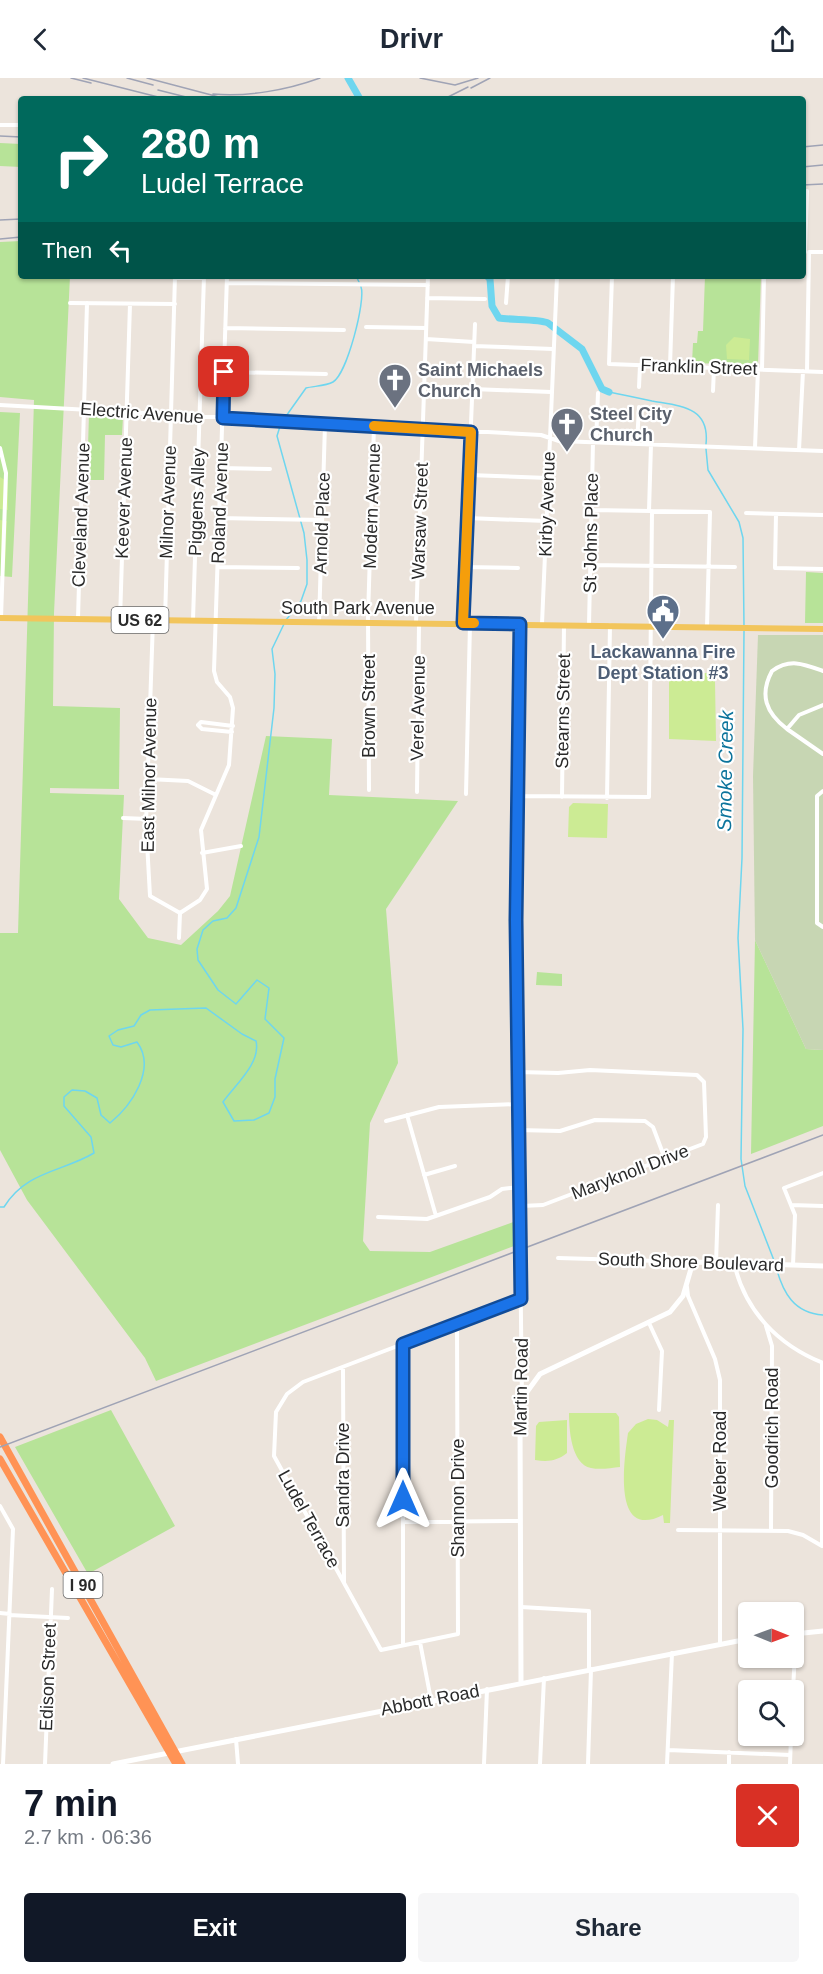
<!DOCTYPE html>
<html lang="en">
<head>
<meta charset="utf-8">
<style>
  :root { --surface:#fff; --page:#f6f6f7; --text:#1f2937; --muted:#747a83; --accent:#111827 }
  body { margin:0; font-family:Helvetica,sans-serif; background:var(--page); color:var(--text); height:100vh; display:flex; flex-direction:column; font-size:22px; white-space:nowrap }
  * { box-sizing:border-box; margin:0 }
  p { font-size:20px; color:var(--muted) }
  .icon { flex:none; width:33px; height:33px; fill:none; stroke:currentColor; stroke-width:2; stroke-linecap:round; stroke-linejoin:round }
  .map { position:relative; height:1686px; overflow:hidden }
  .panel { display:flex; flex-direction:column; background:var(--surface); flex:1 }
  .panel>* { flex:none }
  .banner { position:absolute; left:18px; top:18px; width:788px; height:183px; border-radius:6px; box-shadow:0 2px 4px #0004; background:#00695c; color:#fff; overflow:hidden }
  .needle { width:39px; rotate:91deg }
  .controls { position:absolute; left:738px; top:1524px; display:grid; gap:12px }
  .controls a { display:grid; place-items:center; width:66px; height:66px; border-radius:6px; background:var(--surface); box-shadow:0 2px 4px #0004; font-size:30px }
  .pin { position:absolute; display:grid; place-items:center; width:51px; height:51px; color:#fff; margin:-26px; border-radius:12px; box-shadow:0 3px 9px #0006 }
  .me { position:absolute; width:66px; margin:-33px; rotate:0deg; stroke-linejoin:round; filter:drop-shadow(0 0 4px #0008) }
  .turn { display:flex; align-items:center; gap:21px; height:126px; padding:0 24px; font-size:27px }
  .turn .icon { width:78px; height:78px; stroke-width:2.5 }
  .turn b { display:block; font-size:42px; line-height:51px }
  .then { display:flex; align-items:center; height:57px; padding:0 24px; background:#0003; gap:12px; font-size:22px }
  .round { display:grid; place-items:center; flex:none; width:63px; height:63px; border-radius:6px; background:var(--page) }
  .overview { display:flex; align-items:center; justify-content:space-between; height:102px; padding:0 24px }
  h1 { font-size:36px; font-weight:600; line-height:45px; color:var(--accent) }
  .button { display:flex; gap:12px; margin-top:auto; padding:12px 24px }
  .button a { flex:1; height:69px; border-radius:6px; background:var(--accent); color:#fff; font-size:24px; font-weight:600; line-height:69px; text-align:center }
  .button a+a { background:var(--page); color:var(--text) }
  header { display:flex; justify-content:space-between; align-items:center; height:78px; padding:0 24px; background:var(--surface); font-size:27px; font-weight:600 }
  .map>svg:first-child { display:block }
  .green { fill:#b7e398 }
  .cemetery { fill:#c7d6b3 }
  .pitch { fill:#cceb94 }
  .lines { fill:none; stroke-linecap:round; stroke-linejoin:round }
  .stream { stroke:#6ed6ef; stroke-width:1.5 }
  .river { stroke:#6ed6ef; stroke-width:7 }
  .street { stroke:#fff; stroke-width:4 }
  .secondary { stroke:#fff; stroke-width:5 }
  .primary { stroke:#f2c55c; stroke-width:6 }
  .highway { stroke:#ff9355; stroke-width:7 }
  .rail { stroke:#9fa3b5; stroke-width:1.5 }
  .route-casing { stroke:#114b97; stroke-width:15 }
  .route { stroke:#1a73e8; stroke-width:10 }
  .slow { stroke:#f59e0b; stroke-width:10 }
  .labels { text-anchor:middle; stroke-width:4.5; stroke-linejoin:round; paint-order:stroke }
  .shield { fill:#fff; stroke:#6a6a6a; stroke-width:1.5 }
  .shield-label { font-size:16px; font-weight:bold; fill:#2a2a2a }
  .street-label { font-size:18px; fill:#2a2a2a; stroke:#fff }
  .worship-label { font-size:18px; font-weight:bold; fill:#5b616d; stroke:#fff; text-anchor:start }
  .service-label { font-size:18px; font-weight:bold; fill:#4e5e75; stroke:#fff }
  .water-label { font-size:20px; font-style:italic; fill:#0c749c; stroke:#fff }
</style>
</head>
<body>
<header><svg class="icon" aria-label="back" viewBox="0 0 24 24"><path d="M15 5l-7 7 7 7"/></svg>Drivr<svg class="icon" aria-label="share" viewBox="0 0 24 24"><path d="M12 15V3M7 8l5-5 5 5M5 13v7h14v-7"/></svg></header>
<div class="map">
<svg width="823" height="1686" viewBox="0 0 823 1686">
  <rect width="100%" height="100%" fill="#ece4dc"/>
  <path class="green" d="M0,65L21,66V89L0,88Z
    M21,163V198H70L54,535L53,628L120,630L119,711L50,710V715L124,717L119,821L148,860L181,867L218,833L230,818L266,658L332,661L329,717L458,723L386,831L398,985L370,1045L363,1163L370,1173L430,1174L516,1143L514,1168L156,1303L145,1280L27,1122L0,1072V855H18L34,322L0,319V164Z
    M705,198H761L758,287L692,285L693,265H697L698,253H703Z
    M0,334L20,335L12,499L0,498Z
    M89,336L123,339L122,357H105L104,402H87Z
    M806,494L823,495V545H805Z
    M755,862L806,971L823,972V1048L751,1076Z
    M537,894L562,896V908L536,907Z
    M111,1332L175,1448L88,1496L15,1369Z"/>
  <path class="cemetery" d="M758,557H823V972L806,971L755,862L753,698Z"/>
  <path class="pitch" d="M734,259L750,261L749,282L727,281L726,267Z
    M0,399L8,404V432L0,431Z
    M0,442L7,443L5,492L1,496Z
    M669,595H709L715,603L716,663L669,661Z
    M573,725L608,726L607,760L568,759L569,729Z
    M569,1335H616L619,1339L620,1389C611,1390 600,1392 591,1390C571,1386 569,1351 569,1335Z
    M648,1341L657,1342L668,1349L669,1342H674L670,1445H664L663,1437C612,1463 624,1383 628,1355L636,1346Z
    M567,1342V1375C557,1383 548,1384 535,1382L536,1348L539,1344Z"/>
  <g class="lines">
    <path class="stream" d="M356,198L359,204
      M609,314C624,317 638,320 652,323C679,328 710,328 706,366
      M284,341L306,310C314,308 326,308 333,304C347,296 366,222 361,209
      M281,345L277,358L304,455L307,482V506L301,523L286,542
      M706,371L708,392L739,444L743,460L744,549
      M744,553L742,780L738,860L743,951L741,1081L745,1108L775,1185
      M0,1129H4C26,1093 62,1094 94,1075L91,1059L64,1028V1019L72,1012L85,1013L97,1020L101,1037L110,1045C131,1028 157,991 137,964L121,969L113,967L109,958L118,952L134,948L141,937L150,932L206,930L242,956L256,963C261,985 236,1006 223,1024L234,1043L254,1042L269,1035L275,1019V1001L284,960L265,941L269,910L257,902L236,926L218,912L198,882L197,871L203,852L213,843L227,840L236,830L259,759L274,630L275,596L272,571L284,546
      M776,1189C783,1215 794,1235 823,1237"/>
    <path class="river" d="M348,0L360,21
      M487,198L490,201L492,228L499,240C511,242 541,241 548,245L582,271L602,311L609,314"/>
    <path class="street" d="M0,47H21
      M805,174L807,113
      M809,174H823
      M612,198L609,286L823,294
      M175,200H204
      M227,205L428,207
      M427,220L485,221
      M70,225L175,226
      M506,225L508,198
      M366,249L426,250
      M225,250L344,252
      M426,261L474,264
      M474,268L553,271
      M670,288L673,198
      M762,291L764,198
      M807,293L809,174
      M224,294L326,296
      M639,309L640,287
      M472,311L551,314
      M713,313L714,290
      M0,327L541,357L559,363L823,373
      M596,364L598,315
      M637,366L639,329
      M0,370L6,395L1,540
      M755,370L758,291
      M799,372L803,293
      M221,390L270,391
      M469,397L548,400
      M592,432L710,434L707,549
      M649,433L651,366
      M746,435L823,437
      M776,436L775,490L823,491
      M219,440L322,442
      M467,440L546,443
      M591,487L735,489
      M218,489L298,490
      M465,489L518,490
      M78,541L87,225
      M120,542L130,226
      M153,542L146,746L150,818L180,835
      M165,542L175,198
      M193,542L204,198
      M319,545L325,346
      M416,545L428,198
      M463,545L475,246
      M542,546L557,198
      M520,547L516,842L522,1322
      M589,547L593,364
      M823,627L799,637L787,651L823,676
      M787,651C766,635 759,617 772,593C790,580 804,586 823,593
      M232,654L202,651L198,647L201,644L233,648
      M148,701L188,703L216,717
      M369,712L368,539L374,348
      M823,713L817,718V845L823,849
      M417,714L419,546
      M466,716L470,546
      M517,718L649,719L652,433
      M562,719L564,547
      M607,720L610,547
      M123,740L147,741
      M202,775L241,768
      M180,835L200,822L207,811L201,752L229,687L233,630L230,619L217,604L214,593L227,198
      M179,860L180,835
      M518,994L558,995L590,992L697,997L704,1004L706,1059L703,1066L543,1127L521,1128
      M407,1037L436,1138
      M386,1043L439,1029L518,1026
      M518,1052L560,1053L595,1042L645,1043L653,1049L665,1081
      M424,1097L455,1088
      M791,1127L823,1128
      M378,1139L427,1141L490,1119L502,1111L520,1109
      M558,1180L693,1184
      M716,1185L718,1127
      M734,1185C745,1233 778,1267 823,1285
      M793,1187L795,1137L784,1110L823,1095
      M687,1209L688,1218L715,1281L720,1302V1565
      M457,1245L458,1556L381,1572L274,1378L276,1334L287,1316L303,1304L521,1221
      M649,1245L662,1273L659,1332
      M766,1248L772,1268L771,1453
      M343,1289L344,1504
      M0,1428L13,1451L3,1686
      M403,1444L520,1443
      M678,1452L788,1453L803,1457L822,1468
      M822,1467V1285
      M521,1529L589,1533V1591
      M0,1535L10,1536
      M9,1537L68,1540
      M420,1564L431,1622
      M403,1567V1266
      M793,1612L796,1556
      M236,1661L238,1686
      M668,1672L790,1677
      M45,1686L52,1511
      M484,1686L487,1611
      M540,1686L544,1600
      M588,1686L591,1591
      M667,1686L672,1575
      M729,1686V1674
      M790,1686L791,1658"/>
    <path class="secondary" d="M794,1556L823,1553
      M521,1604L520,1344L524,1318L540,1296L670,1234L683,1218L693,1184L823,1188
      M113,1686L748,1561"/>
    <path class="primary" d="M0,540L823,551"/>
    <path class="highway" d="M0,1359L182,1686
      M0,1381L176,1686"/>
    <path class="rail" d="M71,0L91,5
      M83,0L166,21
      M127,0L153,7
      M147,0L219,19
      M420,0L455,7L478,0
      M471,10L490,0
      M158,12L194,21
      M213,16C248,19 287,12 320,0
      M444,21L468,9
      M0,58L21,59
      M802,69L823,67
      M802,89L823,87
      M802,107L823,106
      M0,142L21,141
      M0,161L21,159
      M0,1369L823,1057"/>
  </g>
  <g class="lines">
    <g class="route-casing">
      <path id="route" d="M224,294L223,340L471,354L463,545L520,546L516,842L521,1221L403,1266V1421"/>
    </g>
    <use href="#route" class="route"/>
    <path class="slow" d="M374,348L471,354L463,545H474"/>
  </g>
  <defs>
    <g id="church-pin" transform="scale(1.725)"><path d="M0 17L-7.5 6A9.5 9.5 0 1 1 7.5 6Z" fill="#6b7280" stroke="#fff"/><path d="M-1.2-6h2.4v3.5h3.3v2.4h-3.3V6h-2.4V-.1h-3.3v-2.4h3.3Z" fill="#fff"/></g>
    <g id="civic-pin" transform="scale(1.725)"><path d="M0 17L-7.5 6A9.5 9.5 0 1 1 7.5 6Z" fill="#5c6f8a" stroke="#fff"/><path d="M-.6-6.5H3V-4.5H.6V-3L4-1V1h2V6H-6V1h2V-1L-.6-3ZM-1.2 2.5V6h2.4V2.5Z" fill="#fff"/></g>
  </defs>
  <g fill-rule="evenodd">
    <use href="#church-pin" x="395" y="302"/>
    <use href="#church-pin" x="567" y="346"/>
    <use href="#civic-pin" x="663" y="533"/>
  </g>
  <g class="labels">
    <g class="shield">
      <rect x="111.5" y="529" width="57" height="26" rx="4.5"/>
      <rect x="63.5" y="1494" width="39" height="26" rx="4.5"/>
    </g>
    <g class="shield-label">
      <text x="140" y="548">US 62</text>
      <text x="83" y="1513">I 90</text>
    </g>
    <g class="street-label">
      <text transform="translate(699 289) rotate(2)" y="6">Franklin Street</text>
      <text transform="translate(142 335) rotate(4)" y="6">Electric Avenue</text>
      <text transform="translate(124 420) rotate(-88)" y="6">Keever Avenue</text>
      <text transform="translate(168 424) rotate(-88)" y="6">Milnor Avenue</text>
      <text transform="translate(197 424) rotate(-88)" y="6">Piggens Alley</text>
      <text transform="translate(220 425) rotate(-88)" y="6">Roland Avenue</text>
      <text transform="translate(547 426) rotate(-88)" y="6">Kirby Avenue</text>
      <text transform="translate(372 428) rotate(-88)" y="6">Modern Avenue</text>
      <text transform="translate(81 437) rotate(-88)" y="6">Cleveland Avenue</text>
      <text transform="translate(420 443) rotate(-88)" y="6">Warsaw Street</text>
      <text transform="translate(322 445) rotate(-88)" y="6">Arnold Place</text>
      <text transform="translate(591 455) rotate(-89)" y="6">St Johns Place</text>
      <text x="358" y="536">South Park Avenue</text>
      <text transform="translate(369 628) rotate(-90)" y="6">Brown Street</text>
      <text transform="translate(418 630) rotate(-89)" y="6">Verel Avenue</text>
      <text transform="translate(563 633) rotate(-89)" y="6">Stearns Street</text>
      <text transform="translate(149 697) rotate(-89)" y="6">East Milnor Avenue</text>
      <text transform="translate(630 1094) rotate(-21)" y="6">Maryknoll Drive</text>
      <text transform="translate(691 1184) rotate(2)" y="6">South Shore Boulevard</text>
      <text transform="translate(521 1309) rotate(-89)" y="6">Martin Road</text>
      <text transform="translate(772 1350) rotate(-90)" y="6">Goodrich Road</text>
      <text transform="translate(720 1383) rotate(-90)" y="6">Weber Road</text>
      <text transform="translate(343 1397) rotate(-90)" y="6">Sandra Drive</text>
      <text transform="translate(458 1420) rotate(-90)" y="6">Shannon Drive</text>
      <text transform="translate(309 1441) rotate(61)" y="6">Ludel Terrace</text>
      <text transform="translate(48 1599) rotate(-88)" y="6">Edison Street</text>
      <text transform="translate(430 1622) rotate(-11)" y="6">Abbott Road</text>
    </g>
    <g class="worship-label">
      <text x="418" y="298">Saint Michaels<tspan x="418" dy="21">Church</tspan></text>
      <text x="590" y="342">Steel City<tspan x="590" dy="21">Church</tspan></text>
    </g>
    <g class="service-label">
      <text x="663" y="580">Lackawanna Fire<tspan x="663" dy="21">Dept Station #3</tspan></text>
    </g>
    <g class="water-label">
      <text transform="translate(725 693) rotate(-89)" y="7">Smoke Creek</text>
    </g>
  </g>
</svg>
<div class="controls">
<a><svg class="needle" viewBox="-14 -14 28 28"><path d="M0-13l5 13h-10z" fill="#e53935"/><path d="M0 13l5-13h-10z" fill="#747a83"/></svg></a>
<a><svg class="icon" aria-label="search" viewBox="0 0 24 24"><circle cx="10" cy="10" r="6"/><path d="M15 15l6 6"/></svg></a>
</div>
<div class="pin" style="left:224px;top:294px;background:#d93025"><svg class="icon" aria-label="arrive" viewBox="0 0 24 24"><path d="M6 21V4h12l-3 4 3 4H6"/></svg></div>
<svg class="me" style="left:403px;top:1421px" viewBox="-20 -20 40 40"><path d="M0-17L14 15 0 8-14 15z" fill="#1a73e8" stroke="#fff" stroke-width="4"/></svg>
<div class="banner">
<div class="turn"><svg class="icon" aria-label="right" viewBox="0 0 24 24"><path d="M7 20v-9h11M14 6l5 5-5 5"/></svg><div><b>280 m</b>Ludel Terrace</div></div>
<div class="then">Then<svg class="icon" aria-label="left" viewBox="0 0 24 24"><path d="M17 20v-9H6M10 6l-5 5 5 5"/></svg></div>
</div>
</div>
<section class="panel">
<div class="overview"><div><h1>7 min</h1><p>2.7 km · 06:36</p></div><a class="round" style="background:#d93025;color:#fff"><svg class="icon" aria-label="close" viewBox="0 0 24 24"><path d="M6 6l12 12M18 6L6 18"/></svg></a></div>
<div class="button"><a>Exit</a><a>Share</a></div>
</section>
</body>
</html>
